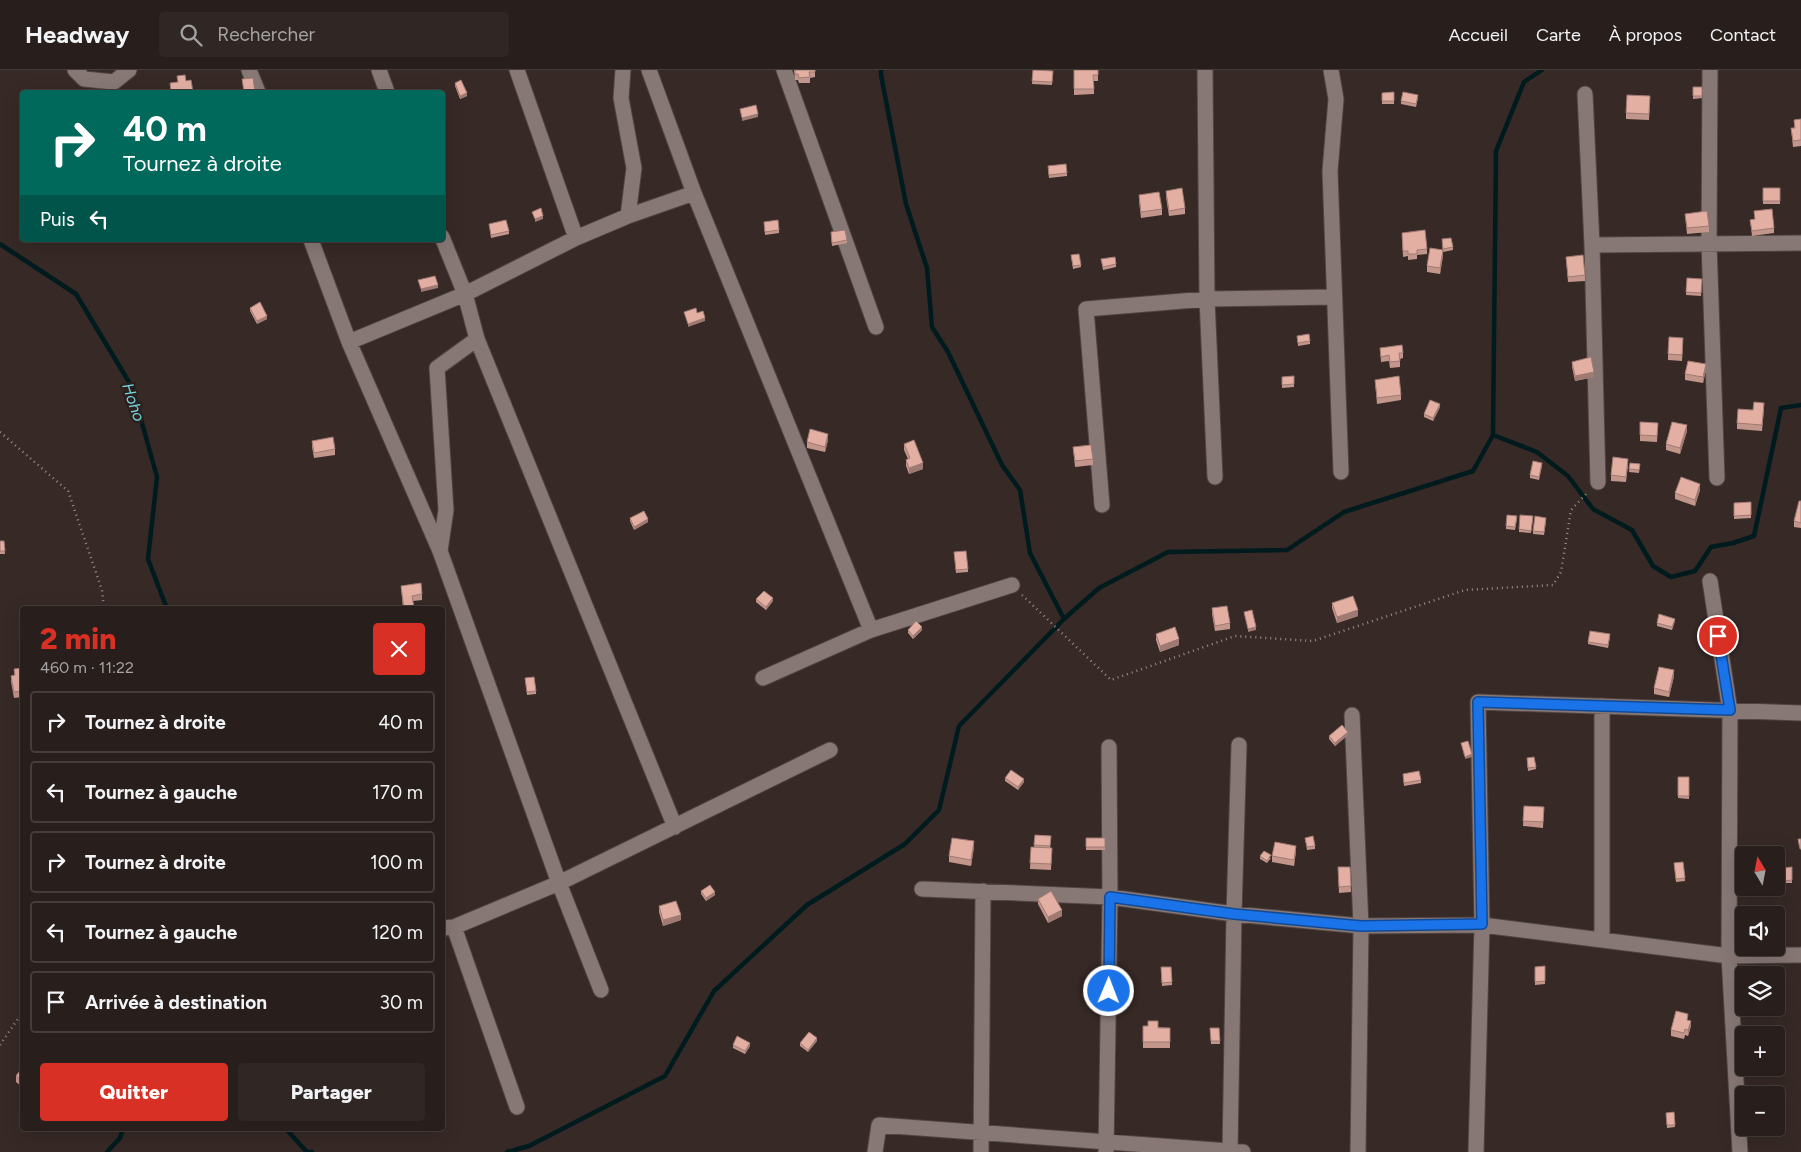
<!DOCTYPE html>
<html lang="fr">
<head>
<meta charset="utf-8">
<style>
  :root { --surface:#281f1c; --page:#302725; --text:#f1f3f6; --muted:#a5a2a3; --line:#443d3b; --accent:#d93025 }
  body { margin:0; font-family:Figtree,sans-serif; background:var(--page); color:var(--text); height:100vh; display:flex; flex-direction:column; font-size:19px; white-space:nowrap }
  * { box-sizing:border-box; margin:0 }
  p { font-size:16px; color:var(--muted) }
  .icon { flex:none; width:28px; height:28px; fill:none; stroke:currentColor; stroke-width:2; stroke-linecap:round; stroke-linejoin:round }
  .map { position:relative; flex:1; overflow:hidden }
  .drawer { position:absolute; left:20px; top:536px; width:425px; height:525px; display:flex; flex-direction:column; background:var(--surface); border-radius:5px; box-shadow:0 5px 20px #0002,0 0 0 1px var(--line) }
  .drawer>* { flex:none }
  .guide { position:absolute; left:20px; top:20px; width:425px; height:152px; border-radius:5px; box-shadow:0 5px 20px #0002,0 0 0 1px var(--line); background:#00695c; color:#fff; overflow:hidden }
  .needle { width:32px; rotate:350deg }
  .tools { position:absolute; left:1735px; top:776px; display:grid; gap:10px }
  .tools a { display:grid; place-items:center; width:50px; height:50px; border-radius:5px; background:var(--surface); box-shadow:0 5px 20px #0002,0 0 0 1px var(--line); font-size:25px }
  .pin { position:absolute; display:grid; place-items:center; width:42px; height:42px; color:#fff; margin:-21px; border:2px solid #fff; border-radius:50%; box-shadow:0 1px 5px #0007 }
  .me { position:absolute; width:55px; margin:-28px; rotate:1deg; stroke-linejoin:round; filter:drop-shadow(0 0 4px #0008) }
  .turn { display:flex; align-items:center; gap:18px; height:105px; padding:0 20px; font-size:22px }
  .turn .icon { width:65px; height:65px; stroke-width:2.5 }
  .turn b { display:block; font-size:35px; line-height:42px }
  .then { display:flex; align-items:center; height:48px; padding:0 20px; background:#0003; gap:10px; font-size:19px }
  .round { display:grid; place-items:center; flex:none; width:52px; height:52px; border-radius:5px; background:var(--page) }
  .summary { display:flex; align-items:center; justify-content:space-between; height:85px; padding:0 20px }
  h1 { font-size:30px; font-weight:800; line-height:38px; color:var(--accent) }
  .button { display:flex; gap:10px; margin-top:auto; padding:10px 20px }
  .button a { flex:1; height:58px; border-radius:5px; background:var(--accent); color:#fff; font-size:20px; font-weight:800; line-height:58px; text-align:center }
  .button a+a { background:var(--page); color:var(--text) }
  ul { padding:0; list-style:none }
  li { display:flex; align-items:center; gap:15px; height:62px; margin:0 10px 8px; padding:0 10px; border:2px solid var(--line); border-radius:5px }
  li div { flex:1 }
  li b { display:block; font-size:19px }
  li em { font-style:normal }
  header { display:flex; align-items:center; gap:30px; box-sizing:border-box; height:70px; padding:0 25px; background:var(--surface); border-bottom:1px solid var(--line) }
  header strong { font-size:24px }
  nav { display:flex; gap:28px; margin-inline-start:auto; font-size:18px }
  .search { width:350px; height:45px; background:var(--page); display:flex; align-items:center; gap:12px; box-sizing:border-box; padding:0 18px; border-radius:5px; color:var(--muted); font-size:19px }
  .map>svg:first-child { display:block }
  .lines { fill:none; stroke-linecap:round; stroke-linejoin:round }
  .stream { stroke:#001b1e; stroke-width:4.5 }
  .minor-casing { stroke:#504543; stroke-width:17 }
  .path { stroke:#988e8b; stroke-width:2.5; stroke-dasharray:1 4; stroke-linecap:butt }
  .minor { stroke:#877875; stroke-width:15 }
  .wall { fill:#c3968c }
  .shaded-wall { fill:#9f7a72 }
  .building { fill:#e3afa3; stroke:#9f7a72 }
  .route-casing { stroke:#114b97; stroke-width:12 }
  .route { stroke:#1a73e8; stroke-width:9 }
  .labels { text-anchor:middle; stroke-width:5; stroke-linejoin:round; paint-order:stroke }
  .water-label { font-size:16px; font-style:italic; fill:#74d5e0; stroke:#2c201d }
</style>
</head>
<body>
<header>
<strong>Headway</strong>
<div class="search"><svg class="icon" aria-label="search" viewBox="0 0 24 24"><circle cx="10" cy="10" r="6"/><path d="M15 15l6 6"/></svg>Rechercher</div>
<nav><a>Accueil</a><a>Carte</a><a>À propos</a><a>Contact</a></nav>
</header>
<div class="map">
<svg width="1801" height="1082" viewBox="0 0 1801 1082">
  <rect width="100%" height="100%" fill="#362926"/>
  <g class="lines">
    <path class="stream" d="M881,0V5L906,134L927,198L932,257L948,282L1002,395L1020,420L1030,483L1064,549
      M0,174L76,224L132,317L157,407L148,489L167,539
      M1493,365L1537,382L1568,406L1593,439L1632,460L1653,496L1671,507L1695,501L1711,477L1733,473L1754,466L1781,338L1801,335
      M286,1059L307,1082H312
      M107,1082L120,1068L123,1059
      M507,1082L529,1076L665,1006L714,921L807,835L905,774L939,740L959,656L1064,549L1099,518L1168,482L1287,480L1344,442L1473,401L1493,365L1496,81L1524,12L1542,0"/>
    <g class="minor-casing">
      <path id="minor" d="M75,0L84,9L114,12L129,0
        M249,0L258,22
        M379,0L387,22
        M517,0L576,168
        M623,0L621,28L634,98L628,146
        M649,0L694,123L871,560
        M784,0L876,257
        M1205,0L1207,229L1215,407
        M1331,0L1336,29L1330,101L1341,402
        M1710,0L1709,173L1717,408
        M1585,24L1592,175L1598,412
        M442,167L465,224L477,269L675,757
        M311,170L349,272L440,481L559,813L601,920
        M1592,175L1801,173
        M349,272L465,224L576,168L628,146L694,123
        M1102,435L1086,239L1207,229L1334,227
        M440,481L446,440L437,298L477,269
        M1710,511L1730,641L1729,886L1740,1082
        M763,608L871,560L1012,515
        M1352,645L1361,856L1358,1082
        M922,819L1110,827L1234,844L1361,856L1482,855L1729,886L1801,885
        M454,857L517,1037
        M442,858L454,857L559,813L830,680
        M1602,869V636
        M875,1082L879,1055L1243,1082
        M981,1082L983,821
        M1106,1082L1110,827L1109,677
        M1230,1082L1234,844L1239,675
        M1476,1082L1482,855L1478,632L1801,643"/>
    </g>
    <path class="path" d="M0,362L68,421L102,520L104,539
      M1022,525L1111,610L1235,566L1313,571L1465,520L1553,515L1561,502L1571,440L1588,422
      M0,975L22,943"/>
    <use href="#minor" class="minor"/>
  </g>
  <path class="wall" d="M794,0H815V7L810,8V13H799L798,10H795Z
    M1033,0L1053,1L1052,15L1032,14Z
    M1074,0H1098V11H1094V24L1074,25Z
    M455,13L467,26L460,29L455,16Z
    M1693,17H1702V28L1693,29Z
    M1394,22V34H1382V23Z
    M1650,26L1649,50L1626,49V43Z
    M1418,28L1416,37L1401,34V31Z
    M1801,49V76L1793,77L1791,58H1794V50Z
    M1048,99L1067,103V106L1049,108Z
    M1763,118H1780V134H1763Z
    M1166,121L1185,138V144L1169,146L1166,127Z
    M1139,125L1162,139V145L1141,148L1139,131Z
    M1754,141L1774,158V163L1752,166L1750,150L1755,149Z
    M1685,144L1709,156V162L1687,164Z
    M764,152L779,160V163L765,165Z
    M489,154L509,161V164L491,168Z
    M831,162L847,170V173L832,176Z
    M1402,163L1427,179V184L1417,185V189L1408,190V186L1403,187Z
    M1442,172L1453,177V180L1443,182Z
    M1071,185L1081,195V197L1073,199Z
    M1443,186L1440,204L1427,202V196Z
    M1566,187L1585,205V211L1568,212Z
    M1101,189L1116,194V197L1103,200Z
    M1687,208L1702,209L1701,226L1686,225Z
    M250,238L267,249L257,254L250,241Z
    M1297,266L1310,271V274L1298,276Z
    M1683,274L1682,291L1668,290V284Z
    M1380,278L1403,283V288L1400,289V297L1390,298L1389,291L1381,292Z
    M1572,292L1594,307L1575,311L1572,297Z
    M1706,300L1703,313L1685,310V304Z
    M1294,306V317L1282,318V307Z
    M1375,310L1401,325V330L1377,334Z
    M1440,337L1433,351L1424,347V344Z
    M1764,339L1762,361L1737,359V353L1753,340Z
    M1640,352L1658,353L1657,372L1640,371Z
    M1687,361L1680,384L1666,380V374Z
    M828,370L825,382L807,378V372Z
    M312,371L335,379V385L314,388L312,377Z
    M904,374L923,399L909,404L906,396V390L908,389L904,380Z
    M1073,377L1093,389V395L1075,397Z
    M1630,393L1640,394L1639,403L1629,402Z
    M1628,395L1626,412L1611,411V405Z
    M1542,396L1539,410L1530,408V405Z
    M1700,420L1695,436L1675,429V423Z
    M1801,431V458L1794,457V451Z
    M1751,432V448L1734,449V433Z
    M1533,446L1531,463L1519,462V459Z
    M630,448L648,452L634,460L630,451Z
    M1517,449L1515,460L1506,459V456Z
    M1546,451L1544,465L1533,464V461Z
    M0,471H4L5,484H0Z
    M954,482L968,499V502L956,503Z
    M401,516L422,524V530L413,531L414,539H403Z
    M756,529L773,531L766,540L756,532Z
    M1332,533L1358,546L1337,553L1332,538Z
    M1212,538L1230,553V559L1215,561L1212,544Z
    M1675,551L1672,560L1657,556V553Z
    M908,560H922L913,569L908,563Z
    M1156,564L1179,575L1160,582L1156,570Z
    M1610,567L1608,578L1588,574V572Z
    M22,598V627L14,628L11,612V606L14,605V599Z
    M1674,606L1669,627L1654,624V618Z
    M525,608L536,621V624L527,625Z
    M1348,665L1335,676L1329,669V666Z
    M1527,688L1536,697V699L1528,701Z
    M1403,704L1421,710V713L1404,716Z
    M1678,707H1689V729L1678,728Z
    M1005,708L1024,712L1018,720L1005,711Z
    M1524,736L1544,737L1543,758L1523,756Z
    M1035,765L1051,766L1050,778H1052L1051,800L1030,799L1031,777L1034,778Z
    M1086,768H1105V780H1086Z
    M1305,768L1315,776V779L1307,780Z
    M974,777L971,796L949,792V786Z
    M1296,781L1294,796L1272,792V786Z
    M1260,786L1271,788L1267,793L1260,789Z
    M1683,792L1685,811L1676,812L1674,793Z
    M1338,797H1350L1351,822L1339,823Z
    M1792,797V813H1784L1783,798Z
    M701,821L715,825L706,831L701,824Z
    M1038,829L1062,846L1048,853L1038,834Z
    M659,836L681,850L663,856L659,842Z
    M1545,896V914L1535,915V897Z
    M1161,897H1171L1172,915L1162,916Z
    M1688,950L1691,956L1688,966L1685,965L1684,969L1671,966V960Z
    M1143,956L1170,958V978H1143Z
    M1210,958H1219L1220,974H1211Z
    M817,971L808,982L800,976V973Z
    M733,975L750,976L745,984L733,978Z
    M22,998V1017L16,1012V1006Z
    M1674,1042L1675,1057L1667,1058L1666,1043Z"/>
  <path class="shaded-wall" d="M467,23V26L460,29V26Z
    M758,44V47L742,51V48Z
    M543,146V149L535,152V149Z
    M1443,180V186L1440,204V198Z
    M438,215V218L421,222V219Z
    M267,246V249L257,254V251Z
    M705,248V251L688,257V254Z
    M1706,294V300L1703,313V307Z
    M1594,302V307L1575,311V306Z
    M1440,334V337L1433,351V348Z
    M1687,355V361L1680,384V378Z
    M828,364V370L825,382V377Z
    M923,393V399L909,404V398Z
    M1700,414V420L1695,436V430Z
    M648,449V452L634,460V457Z
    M773,528V531L766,540V537Z
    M1358,540V546L1337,553V547Z
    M922,557V560L913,569V566Z
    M1256,557V560L1248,562V559Z
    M1179,569V575L1160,582V576Z
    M1674,600V606L1669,627V622Z
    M1348,662V665L1335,676V673Z
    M1472,684V687L1465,689V687Z
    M1024,709V712L1018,720V717Z
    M974,771V777L971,796V790Z
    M1296,776V781L1294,796V790Z
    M715,822V825L706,831V828Z
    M1062,840V846L1048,853V847Z
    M681,845V850L663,856V850Z
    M1691,951V956L1688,966V960Z
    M817,968V971L808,982V980Z
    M750,973V976L745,984V981Z"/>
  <path class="building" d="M795,0H815V2H809L810,7L799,8L798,4H795Z
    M1033,0L1053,1L1052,12L1032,11Z
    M1074,0H1098V5H1093L1094,19H1074Z
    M185,5L186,11L191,10L193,22H171L170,13L178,12L177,6Z
    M253,8L255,22H244L242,9Z
    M461,10L467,23L460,26L455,13Z
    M1693,17H1702V26H1693Z
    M1394,22V31H1382V23Z
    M1403,22L1418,25L1416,34L1401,31Z
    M1627,25L1650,26L1649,44L1626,43Z
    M756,35L758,44L742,48L740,39Z
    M1801,49V70L1793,71L1791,58H1795L1794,50Z
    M1066,94L1067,103L1049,105L1048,96Z
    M1182,118L1185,138L1169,141L1166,121Z
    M1763,118H1780V131H1763Z
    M1159,122L1162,139L1141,142L1139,125Z
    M541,138L543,146L535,149L532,142Z
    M1772,139L1774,158L1752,161L1750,150L1755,149L1754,141Z
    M1707,141L1709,156L1687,158L1685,144Z
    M506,150L509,161L491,165L489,154Z
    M778,150L779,160L765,162L764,152Z
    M845,160L847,170L832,173L831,162Z
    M1425,160L1427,179L1417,180V184H1408V181H1403L1402,163Z
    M1451,168L1453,177L1443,179L1442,169Z
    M1430,178L1443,180L1440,198L1427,196Z
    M1079,184L1081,195L1073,196L1071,185Z
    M1583,185L1585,205L1568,207L1566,187Z
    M1115,187L1116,194L1103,197L1101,189Z
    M435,206L438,215L421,219L418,210Z
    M1687,208L1702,209L1701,223L1686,222Z
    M260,232L267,246L257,251L250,238Z
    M696,238L697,243L703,241L705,248L688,254L684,242Z
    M1309,264L1310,271L1298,273L1297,266Z
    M1669,267L1683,268L1682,285L1668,284Z
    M1402,275L1403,283H1399L1400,291L1390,292L1389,285L1381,287L1380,278Z
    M1591,287L1594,302L1575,306L1572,292Z
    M1688,291L1706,294L1703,307L1685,304Z
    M1294,306V314L1282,315V307Z
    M1399,306L1401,325L1377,328L1375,310Z
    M1430,330L1440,334L1433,348L1424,344Z
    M1754,332L1764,333L1762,355L1737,353L1738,339L1753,340Z
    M1640,352L1658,353L1657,366L1640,365Z
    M1672,352L1687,355L1680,378L1666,374Z
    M810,359L828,364L825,377L807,372Z
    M333,367L335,379L314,383L312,371Z
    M914,370L923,393L909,398L906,390L910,388L904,374Z
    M1091,375L1093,389L1075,391L1073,377Z
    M1613,387L1628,389L1626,407L1611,405Z
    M1533,391L1542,393L1539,407L1530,405Z
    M1630,393L1640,394L1639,400L1629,399Z
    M1681,407L1700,414L1695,430L1675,423Z
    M1799,431H1801V453L1794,451Z
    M1751,432V445L1734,446V433Z
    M644,441L648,449L634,457L630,448Z
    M1507,445L1517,446L1515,457L1506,456Z
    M1520,445L1533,446L1531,461L1519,459Z
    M1535,446L1546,448L1544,462L1533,461Z
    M0,471H4L5,481H0Z
    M966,481L968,499L956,500L954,482Z
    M421,513L422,524L412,526L414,538L404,539L401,516Z
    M764,521L773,528L766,537L756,529Z
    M1353,526L1358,540L1337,547L1332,533Z
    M1227,536L1230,553L1215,556L1212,538Z
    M1252,540L1256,557L1248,559L1244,542Z
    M1659,544L1675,549L1672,557L1657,553Z
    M916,551L922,557L913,566L908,560Z
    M1175,557L1179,569L1160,576L1156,564Z
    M1590,561L1610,564L1608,575L1588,572Z
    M1659,597L1674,600L1669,622L1654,618Z
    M22,598V621L14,622L11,606L15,605L14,599Z
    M534,607L536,621L527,622L525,608Z
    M1342,655L1348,662L1335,673L1329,666Z
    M1468,671L1472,684L1465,687L1461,673Z
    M1534,687L1536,697L1528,698L1527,688Z
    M1011,700L1024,709L1018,717L1005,708Z
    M1419,701L1421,710L1404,713L1403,704Z
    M1678,707H1689V726H1678Z
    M1524,736L1544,737L1543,752L1523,751Z
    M1035,765L1051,766L1050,776L1034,775Z
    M1313,766L1315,776L1307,777L1305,768Z
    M952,768L974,771L971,790L949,786Z
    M1086,768H1105V777H1086Z
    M1798,769H1801V779H1800Z
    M1275,772L1296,776L1294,790L1272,786Z
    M1031,777L1052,778L1051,794L1030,793Z
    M1264,781L1271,785L1267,791L1260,786Z
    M1683,792L1685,808L1676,809L1674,793Z
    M1338,797H1350L1351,816L1339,817Z
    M1792,797V810L1784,811L1783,798Z
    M710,815L715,822L706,828L701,821Z
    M1051,821L1062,840L1048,847L1038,829Z
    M676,831L681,845L663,850L659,836Z
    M1545,896V911L1535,912V897Z
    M1161,897H1171L1172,912L1162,913Z
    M1676,941L1688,944L1687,950L1691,951L1688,960L1685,959L1684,963L1671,960Z
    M1148,951H1158V958H1170V972H1143V956H1148Z
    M1210,958H1219L1220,971H1211Z
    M809,962L817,968L808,980L800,973Z
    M737,966L750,973L745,981L733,975Z
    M22,998V1011L16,1006Z
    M1674,1042L1675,1055H1667L1666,1043Z"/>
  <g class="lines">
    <g class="route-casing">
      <path id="route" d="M1109,921L1110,827L1234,844L1361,856L1482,854L1478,632L1730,640L1718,566"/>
    </g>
    <use href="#route" class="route"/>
  </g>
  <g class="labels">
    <g class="water-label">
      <text transform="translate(134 332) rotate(71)" y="6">Hoho</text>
    </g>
  </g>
</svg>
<div class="tools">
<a><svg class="needle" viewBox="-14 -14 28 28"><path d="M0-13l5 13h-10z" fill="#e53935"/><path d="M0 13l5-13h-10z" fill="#a5a2a3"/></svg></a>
<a><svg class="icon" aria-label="sound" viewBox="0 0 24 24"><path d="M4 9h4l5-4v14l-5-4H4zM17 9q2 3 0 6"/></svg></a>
<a><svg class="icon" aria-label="layers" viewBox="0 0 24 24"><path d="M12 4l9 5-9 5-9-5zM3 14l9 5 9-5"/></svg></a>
<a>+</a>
<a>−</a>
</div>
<div class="pin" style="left:1718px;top:566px;background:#d93025"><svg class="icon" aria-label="arrive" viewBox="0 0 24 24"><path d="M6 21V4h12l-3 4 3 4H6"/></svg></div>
<svg class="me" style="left:1109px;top:921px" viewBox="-20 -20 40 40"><circle r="17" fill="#1a73e8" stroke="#fff" stroke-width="3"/><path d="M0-11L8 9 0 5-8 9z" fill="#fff"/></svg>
<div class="guide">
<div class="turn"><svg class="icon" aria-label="right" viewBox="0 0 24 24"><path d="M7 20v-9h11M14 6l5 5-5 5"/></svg><div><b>40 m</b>Tournez à droite</div></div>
<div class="then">Puis<svg class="icon" aria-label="left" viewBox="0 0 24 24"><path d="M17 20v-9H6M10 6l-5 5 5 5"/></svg></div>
</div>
<section class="drawer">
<div class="summary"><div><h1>2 min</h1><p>460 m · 11:22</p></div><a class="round" style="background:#d93025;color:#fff"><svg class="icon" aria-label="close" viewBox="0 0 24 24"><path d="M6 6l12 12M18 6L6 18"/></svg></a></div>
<ul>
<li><svg class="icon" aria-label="right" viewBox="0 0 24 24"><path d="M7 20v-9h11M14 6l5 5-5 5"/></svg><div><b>Tournez à droite</b></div><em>40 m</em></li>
<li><svg class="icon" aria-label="left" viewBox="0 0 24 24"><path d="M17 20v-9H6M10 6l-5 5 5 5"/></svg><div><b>Tournez à gauche</b></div><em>170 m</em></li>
<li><svg class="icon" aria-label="right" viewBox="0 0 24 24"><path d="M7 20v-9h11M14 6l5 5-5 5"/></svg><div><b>Tournez à droite</b></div><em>100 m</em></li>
<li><svg class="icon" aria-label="left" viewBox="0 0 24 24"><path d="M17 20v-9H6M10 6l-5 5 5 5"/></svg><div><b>Tournez à gauche</b></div><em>120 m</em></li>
<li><svg class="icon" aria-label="arrive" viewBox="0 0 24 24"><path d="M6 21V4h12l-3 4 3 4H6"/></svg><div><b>Arrivée à destination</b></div><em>30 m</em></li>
</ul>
<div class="button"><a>Quitter</a><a>Partager</a></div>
</section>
</div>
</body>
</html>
